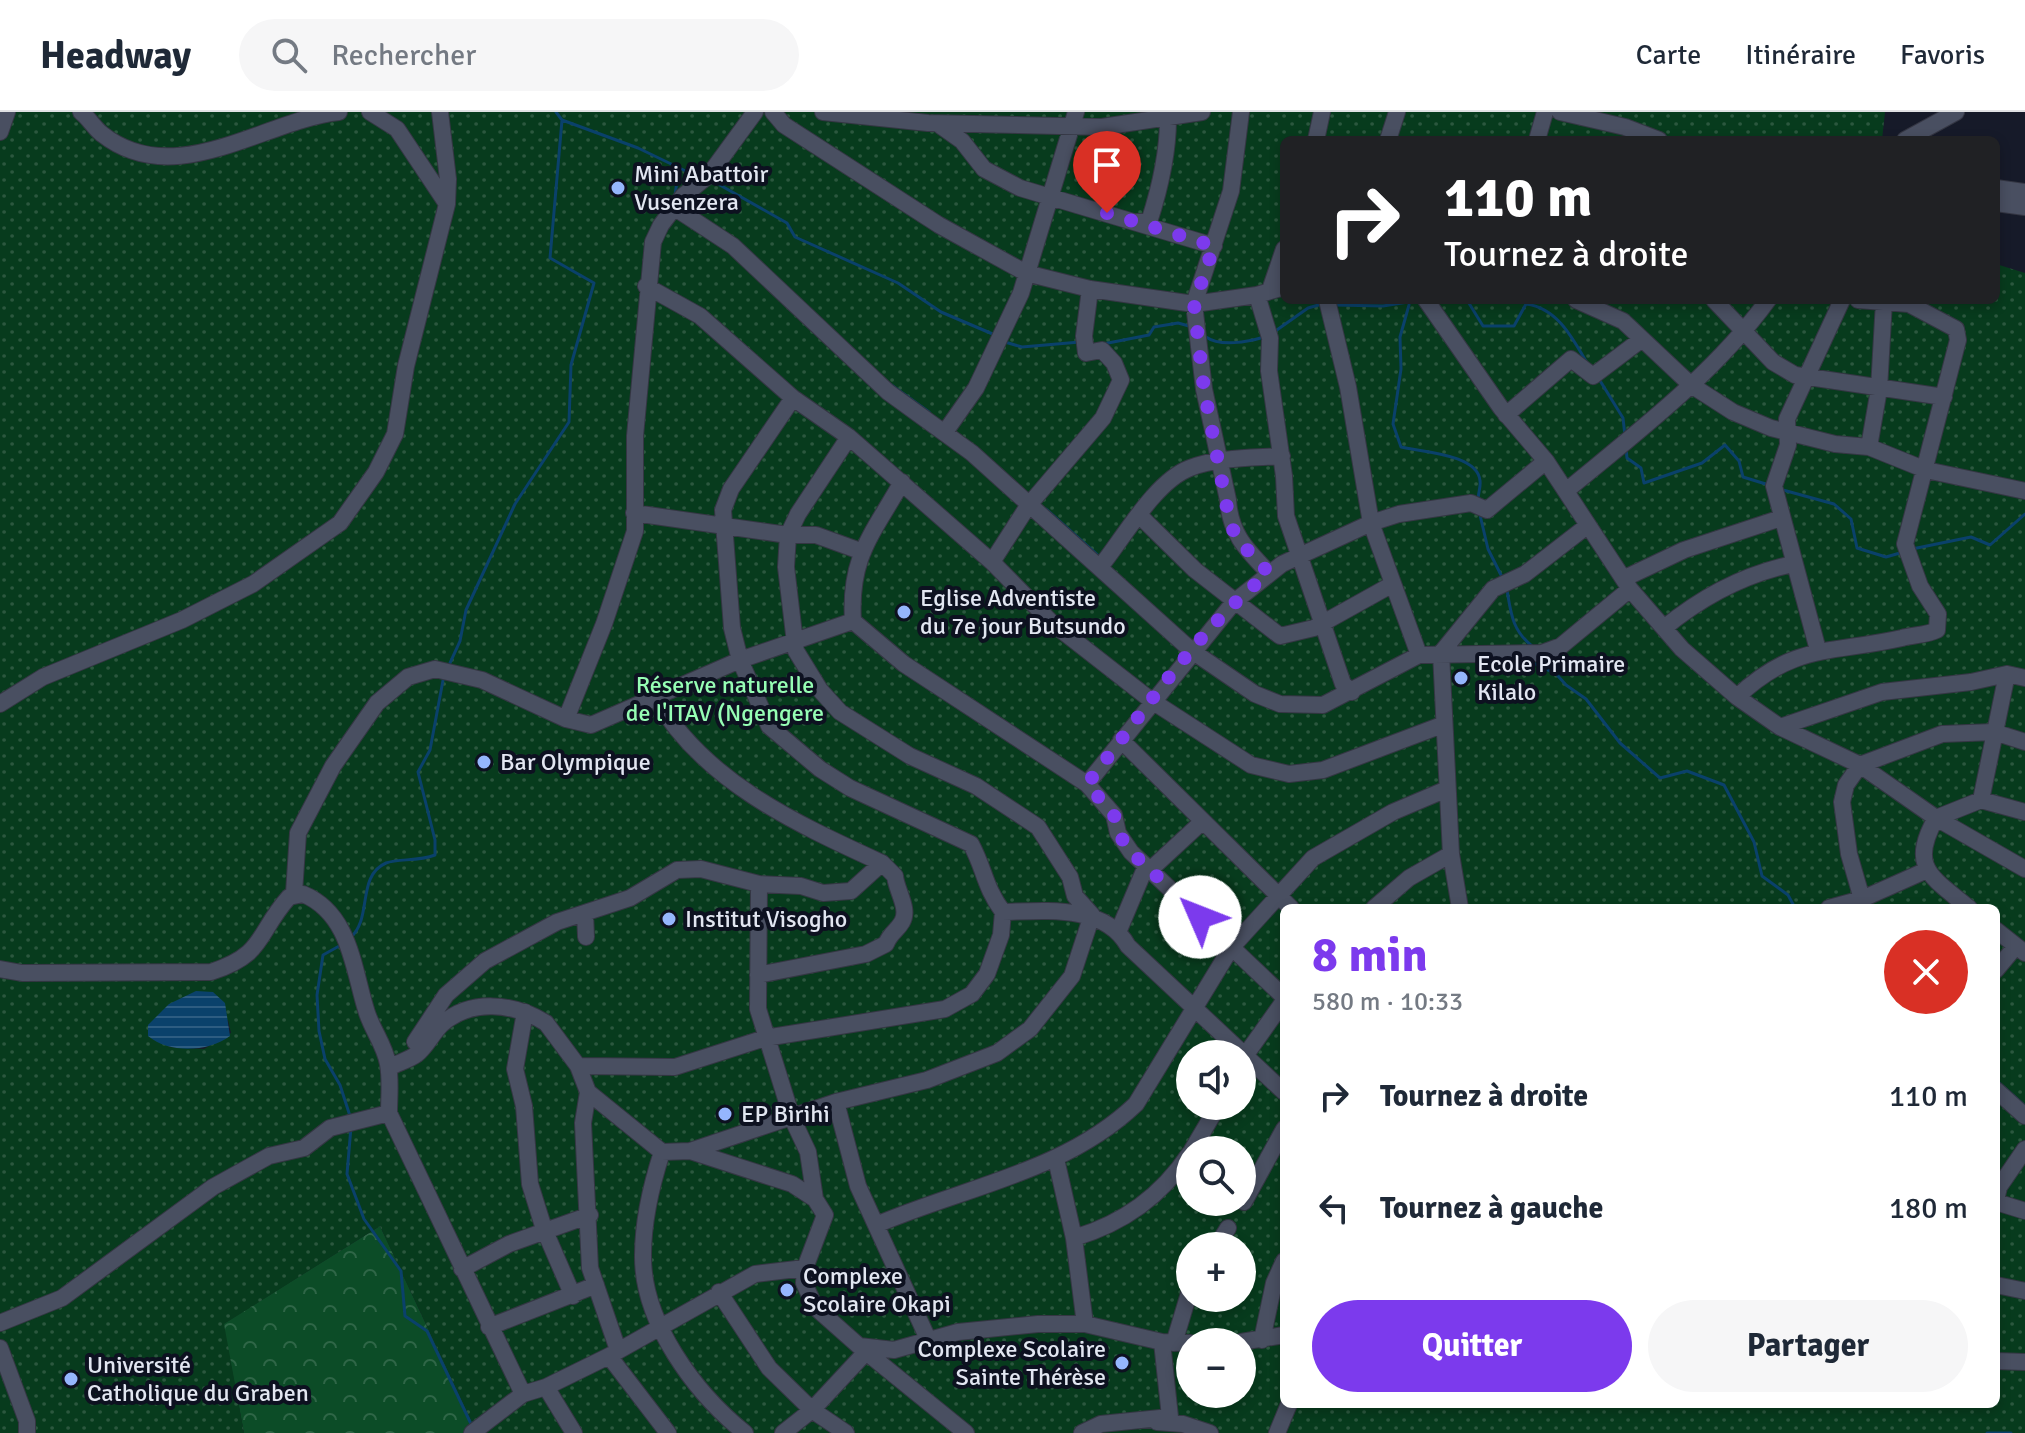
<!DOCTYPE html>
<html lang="fr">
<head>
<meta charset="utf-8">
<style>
  :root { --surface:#fff; --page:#f6f6f7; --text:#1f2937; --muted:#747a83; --line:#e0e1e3; --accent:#7c3aed }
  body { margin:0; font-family:Signika,sans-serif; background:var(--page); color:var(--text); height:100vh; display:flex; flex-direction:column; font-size:30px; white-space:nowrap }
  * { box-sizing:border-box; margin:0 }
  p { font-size:26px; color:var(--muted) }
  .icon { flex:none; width:44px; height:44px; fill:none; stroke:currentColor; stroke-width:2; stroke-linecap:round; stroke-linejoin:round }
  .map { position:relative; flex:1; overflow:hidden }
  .panel { position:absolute; left:1280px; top:792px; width:720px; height:504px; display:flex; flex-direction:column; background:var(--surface); border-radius:12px; box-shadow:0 4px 12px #0003 }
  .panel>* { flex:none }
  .guide { position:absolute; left:1280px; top:24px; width:720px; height:168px; border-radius:12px; box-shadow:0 4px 12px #0003; background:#202124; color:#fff; overflow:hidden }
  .fabs { position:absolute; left:1176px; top:928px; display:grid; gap:16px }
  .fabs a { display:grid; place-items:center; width:80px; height:80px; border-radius:50%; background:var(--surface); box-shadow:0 4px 12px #0003; font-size:40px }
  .pin { position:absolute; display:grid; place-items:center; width:68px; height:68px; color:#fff; margin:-82px -34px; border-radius:50% 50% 50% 0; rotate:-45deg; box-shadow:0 0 8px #0007 }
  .pin .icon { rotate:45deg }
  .me { position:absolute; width:88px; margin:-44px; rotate:314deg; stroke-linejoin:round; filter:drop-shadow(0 0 6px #0008) }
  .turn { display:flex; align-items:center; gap:28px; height:168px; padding:0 32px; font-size:36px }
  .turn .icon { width:104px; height:104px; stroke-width:2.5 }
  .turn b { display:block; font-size:56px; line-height:68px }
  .round { display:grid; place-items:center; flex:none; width:84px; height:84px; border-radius:42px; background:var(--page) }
  .head { display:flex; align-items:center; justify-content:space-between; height:136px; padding:0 32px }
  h1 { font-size:48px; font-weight:700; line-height:60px; color:var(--accent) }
  .button { display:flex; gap:16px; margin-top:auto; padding:16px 32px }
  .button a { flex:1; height:92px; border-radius:48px; background:var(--accent); color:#fff; font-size:32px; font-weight:700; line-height:92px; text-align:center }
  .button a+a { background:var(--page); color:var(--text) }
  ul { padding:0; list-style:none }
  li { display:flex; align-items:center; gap:24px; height:112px; padding:0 32px }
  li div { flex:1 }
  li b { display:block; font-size:30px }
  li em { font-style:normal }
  header { display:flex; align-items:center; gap:48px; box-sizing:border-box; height:112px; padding:0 40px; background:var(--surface); border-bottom:2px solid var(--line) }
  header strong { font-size:38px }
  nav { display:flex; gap:44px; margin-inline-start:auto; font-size:28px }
  .search { width:560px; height:72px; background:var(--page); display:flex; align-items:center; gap:20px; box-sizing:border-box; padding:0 28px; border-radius:44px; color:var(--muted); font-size:30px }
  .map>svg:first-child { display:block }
  .forest { fill:url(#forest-crowns) }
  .park { fill:url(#park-dots); fill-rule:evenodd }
  .water { fill:url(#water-rules) }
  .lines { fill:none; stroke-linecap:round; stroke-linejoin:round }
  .stream { stroke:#0a416b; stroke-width:3 }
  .minor-casing { stroke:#343643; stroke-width:18 }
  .minor { stroke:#494f61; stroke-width:16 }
  .route { stroke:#7c3aed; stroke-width:14; stroke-dasharray:0 25.2 }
  .poi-dot { fill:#95b6fd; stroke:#0d1120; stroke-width:3 }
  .labels { text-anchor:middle; stroke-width:8; stroke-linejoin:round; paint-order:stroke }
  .poi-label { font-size:24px; fill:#e2e6f1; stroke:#0d1120; text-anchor:start }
  .park-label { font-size:24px; fill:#96feb4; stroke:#0d1120 }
</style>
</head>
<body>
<header>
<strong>Headway</strong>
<div class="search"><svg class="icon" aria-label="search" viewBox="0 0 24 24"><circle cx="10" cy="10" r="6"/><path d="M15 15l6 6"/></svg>Rechercher</div>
<nav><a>Carte</a><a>Itinéraire</a><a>Favoris</a></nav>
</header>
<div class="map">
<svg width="2025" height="1321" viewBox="0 0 2025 1321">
  <defs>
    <pattern id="forest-crowns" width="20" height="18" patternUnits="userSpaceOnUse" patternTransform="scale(2)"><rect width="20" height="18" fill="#0c4c27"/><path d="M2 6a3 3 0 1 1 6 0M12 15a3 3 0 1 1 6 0" fill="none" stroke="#2f6647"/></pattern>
    <pattern id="park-dots" width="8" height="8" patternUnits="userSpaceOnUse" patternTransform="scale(2)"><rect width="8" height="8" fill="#073b1d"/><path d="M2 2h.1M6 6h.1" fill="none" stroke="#2b573e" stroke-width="1.8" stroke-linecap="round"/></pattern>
    <pattern id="water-rules" width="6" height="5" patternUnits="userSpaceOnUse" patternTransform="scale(2)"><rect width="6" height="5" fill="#0a416b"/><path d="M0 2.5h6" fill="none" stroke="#2d5c81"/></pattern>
  </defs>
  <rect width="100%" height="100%" fill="#161a29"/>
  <path class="forest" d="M380,1114L477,1321H244L223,1212Z"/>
  <path class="park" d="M0,0H1885L1882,28H1284V188H1996V152L2025,161V1321H477L380,1114L224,1212L244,1321H0ZM1284,796H1996V1292H1284ZM228,908L231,921L204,937L168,935ZM1190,942H1242V994H1190ZM1190,1038H1242V1090H1190ZM1190,1134H1242V1186H1190ZM1190,1230H1242V1282H1190Z"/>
  <path class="water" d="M196,879L213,880L225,891L230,924C208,940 170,942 148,924V913L169,892Z"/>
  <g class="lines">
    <path class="stream" d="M556,0L562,8L638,36L696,64
      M711,68L787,111L795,125L898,171L941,200L995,223
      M675,83L679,56
      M1467,188L1483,214H1514L1526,192C1557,196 1572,225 1587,251
      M1334,193L1383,194L1421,188
      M1409,193L1400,225L1401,257L1393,312L1401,335C1421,340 1478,342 1480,369C1481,374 1478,382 1478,388
      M1274,220L1308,196L1322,192
      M1206,225C1220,235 1248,230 1264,225
      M1005,230L1022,235L1080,230
      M1103,232L1149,223L1154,215L1178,211L1189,214
      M1599,267L1623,306L1625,324
      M890,272L929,300
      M1626,336L1627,346L1641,356L1644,371L1702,351L1725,333L1739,349L1743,365L1769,373
      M1783,378L1834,392L1851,407L1857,436L1886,445L1900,441
      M1046,397L1100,445
      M1480,403L1488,437L1503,467
      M1912,437L1971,425L1990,433L2025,402
      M1507,478C1511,501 1512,518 1532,534
      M1542,546L1566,573L1586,587L1620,631L1660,666L1687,659L1724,673L1754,730L1762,764L1788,783L1795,796
      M1527,548L1552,560
      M449,553L460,529L466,498L515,392L569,310L571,253L594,171L550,146L562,8
      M350,826C373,807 356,764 386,751C399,746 417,750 435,743V728L418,660L430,638L444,563
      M341,833L323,843L317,883L319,919L325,947L340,973L350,1004
      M1996,968L2023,992
      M351,1015L347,1062L364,1107L401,1159L405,1204L427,1219L472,1314
      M1987,1321H2011"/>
    <g class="minor-casing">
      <path id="minor" d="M81,0C89,6 94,16 102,22C175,80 264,8 339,0
        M370,0L397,17L447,92
        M773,0L784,13L939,113L1026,161L1090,177L1194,192L1257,183L1284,175
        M823,0L928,11L1102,15L1202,0
        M1241,0L1231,79L1194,192L1204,277L1228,388C1230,422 1247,438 1269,461
        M1560,0L1625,15L1659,28
        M938,12L962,29L984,57L1020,76L1214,134
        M0,20L7,0
        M1316,28L1322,0
        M1388,28L1397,0
        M1537,28L1545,0
        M1905,28L1956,0
        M1996,76L2025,80
        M1996,91L2025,95
        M675,96L733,134L888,280L972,341L1192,539L1255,582L1280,592L1323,593L1419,543L1542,541L1561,534L1630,477
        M1137,110H1149C1160,76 1168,43 1168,7
        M646,174L700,204L793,286L849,325L992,450L1052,511L1152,589L1251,653L1289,662L1323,658L1442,613
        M1270,178L1284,137
        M1257,183L1270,226L1269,259L1284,364L1286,404L1343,572L1352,580
        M1327,188L1348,275L1371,411L1419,543
        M1426,188L1501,296L1546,349L1630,477L1682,537L1737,585L1780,615L1860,653L1936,706L2025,757
        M1576,188L1623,209L1691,273L1733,300L1771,316L1835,332L1869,335L1926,358L2025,379
        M1714,188L1773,250L1795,263L1944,285
        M1506,303L1571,247L1593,264L1642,227
        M945,320L976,276L1021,181L1076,0
        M1869,335L1879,277L1884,189
        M902,370C872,423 849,445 853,509L904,552L1087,672L1114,703L1118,721L1131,740L1284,885
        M1566,379C1636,321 1714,262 1768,188
        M634,401L788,423H816L863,440
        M1140,404L1195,458L1280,524L1314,516L1393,472
        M992,450L1028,394L1103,306L1121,268L1114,251L1102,238L1086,241L1084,224L1090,177
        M1100,455C1123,427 1155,369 1190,356C1218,345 1253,346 1282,344
        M1625,466L1684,438L1781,406
        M1664,516C1703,484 1745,462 1793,452
        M1818,538L1774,374L1788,333L1787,307L1842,188
        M654,583C702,669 797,712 882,751L895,764C896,778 910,797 902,810C897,819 890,821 886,832L866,842L758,863
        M1737,585C1794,531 1831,542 1902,526C1913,523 1928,523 1937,518L1938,502L1920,474L1905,432L1958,228L1956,217L1909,192L1858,188
        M0,592L43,565L182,508L253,472L340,411L376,360L395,322L406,254L447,92L448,67L440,0
        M566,607L604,512L635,419V324L653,130L661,113L683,84L709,63L755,0
        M1780,615L1882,580L1971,570L2007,562L2025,566
        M1121,628L1291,796
        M1087,672L1234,490L1282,452L1371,411L1399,402L1471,391L1487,398L1546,349
        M1981,688L2007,562
        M1150,758L1203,709
        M759,772L758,897L792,1006L808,1040L815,1087
        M294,781L298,721L333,654L377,591L408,565L435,557L482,568L566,607L591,613L740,548L853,509
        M1862,787L1849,742L1842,690L1846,673L1860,653L1942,622L1994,620L2025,630
        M1374,796L1409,766L1451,742
        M1460,796L1451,742L1441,541L1493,477L1525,462L1587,414
        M1829,796L1862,787L1927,758
        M1969,796C1932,765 1908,756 1936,706L1981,688L2025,700
        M1003,800C1045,799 1105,792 1128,834L1284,980
        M585,801L586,825
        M1119,818L1146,754
        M1996,818L2025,841
        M0,857L22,861L211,860C266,842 256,822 289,785L303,782C351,802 353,858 367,901C373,919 385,934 388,952C391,968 389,985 389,1001L523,1282
        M1996,858L2016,834
        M525,900L515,957L524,994L530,1072L544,1117L573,1184
        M415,930L446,883L485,849L557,810L630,786L677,758L701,757L759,772L801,774L823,781L851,779L882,751
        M1242,948L1284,889
        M578,954L675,955L765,926L945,897L972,882L987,862L1001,823L1003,800C984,774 985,758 971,732L850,676L820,657L769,614L740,548L732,516L723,398L731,377L793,286
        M389,956C397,951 409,948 417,942C426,935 432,922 441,913C470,886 514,891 546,911L578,954L588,980L662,1040L690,1039L792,1072L815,1087L825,1103L805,1156L804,1171L815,1195L859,1234L894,1238L958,1220L1038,1212H1085L1162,1230L1190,1231
        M1996,978L2025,1004
        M588,980L583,1011L590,1156L618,1238
        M836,990L858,1074L928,1227
        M1192,1038L1218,994
        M690,1039L836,990L927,968L997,941L1030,917L1072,864L1092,803L1075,784L1070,765L1038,715L976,674L910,644L840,600L820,578L796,539L786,455L788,423L798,402L849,325
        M662,1040C651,1074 643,1107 643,1143C642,1210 695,1281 745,1321
        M1056,1047L1074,1126L1085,1212
        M1996,1088L1999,1075L2025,1037
        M1244,1090L1284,1017
        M1996,1090L2025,1099
        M876,1113C964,1075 1065,1060 1136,992L1231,836L1313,746L1393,700L1447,677
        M1074,1126C1124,1111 1161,1084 1190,1041
        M1217,1134L1228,1116
        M462,1157L509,1132L590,1103
        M1996,1173L2025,1179
        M719,1180L769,1256L812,1298L846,1321
        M0,1211L62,1186L213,1075L269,1044L304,1036L330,1016L389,1001
        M489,1215L596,1173
        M1262,1228L1274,1171L1284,1149
        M1241,1230L1284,1223
        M1174,1231L1190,1178
        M860,1235L966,1321
        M0,1236L27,1309V1321
        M609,1244L668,1321
        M1996,1249L2025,1250
        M546,1275L574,1321
        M1157,1310L1183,1312L1210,1321
        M472,1321L523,1282L546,1275L609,1244L755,1162L805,1156
        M783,1321L812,1298L866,1240
        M1082,1321L1101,1312L1170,1305L1162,1230
        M1277,1321L1289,1292"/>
    </g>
    <use href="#minor" class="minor"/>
  </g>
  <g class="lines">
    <path class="route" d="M1107,101L1214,134L1194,192L1204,277L1229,406L1236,426L1269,461C1197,518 1144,600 1087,672L1114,703L1118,721L1131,740L1200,805"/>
  </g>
  <g class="poi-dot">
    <circle cx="618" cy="76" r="8"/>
    <circle cx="904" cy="500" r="8"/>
    <circle cx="1461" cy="566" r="8"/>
    <circle cx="484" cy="650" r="8"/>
    <circle cx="669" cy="807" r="8"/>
    <circle cx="725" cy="1002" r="8"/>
    <circle cx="787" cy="1178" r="8"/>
    <circle cx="1122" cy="1251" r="8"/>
    <circle cx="71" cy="1267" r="8"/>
  </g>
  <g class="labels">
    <g class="poi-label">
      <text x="634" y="70">Mini Abattoir<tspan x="634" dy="28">Vusenzera</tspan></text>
      <text x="920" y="494">Eglise Adventiste<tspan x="920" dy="28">du 7e jour Butsundo</tspan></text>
      <text x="1477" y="560">Ecole Primaire<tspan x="1477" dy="28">Kilalo</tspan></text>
      <text x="500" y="658">Bar Olympique</text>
      <text x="685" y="815">Institut Visogho</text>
      <text x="741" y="1010">EP Birihi</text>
      <text x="803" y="1172">Complexe<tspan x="803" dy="28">Scolaire Okapi</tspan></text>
      <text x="1106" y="1245" text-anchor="end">Complexe Scolaire<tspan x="1106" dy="28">Sainte Thérèse</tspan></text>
      <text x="87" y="1261">Université<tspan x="87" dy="28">Catholique du Graben</tspan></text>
    </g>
    <g class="park-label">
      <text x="725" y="581">Réserve naturelle<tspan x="725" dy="28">de l'ITAV (Ngengere</tspan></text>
    </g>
  </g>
</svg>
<div class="fabs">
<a><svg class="icon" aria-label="sound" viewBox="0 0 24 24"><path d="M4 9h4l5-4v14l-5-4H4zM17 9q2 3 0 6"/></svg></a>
<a><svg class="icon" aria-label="search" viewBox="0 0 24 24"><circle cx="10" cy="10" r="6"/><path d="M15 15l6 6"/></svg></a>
<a>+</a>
<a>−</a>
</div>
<div class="pin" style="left:1107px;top:101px;background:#d93025"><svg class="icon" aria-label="arrive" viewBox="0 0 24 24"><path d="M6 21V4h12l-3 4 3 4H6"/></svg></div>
<svg class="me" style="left:1200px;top:805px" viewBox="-20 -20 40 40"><circle r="19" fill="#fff"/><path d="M0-13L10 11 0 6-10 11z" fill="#7c3aed"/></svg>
<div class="guide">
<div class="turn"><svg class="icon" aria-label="right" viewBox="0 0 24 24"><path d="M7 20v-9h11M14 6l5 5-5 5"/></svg><div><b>110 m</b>Tournez à droite</div></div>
</div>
<section class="panel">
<div class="head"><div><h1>8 min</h1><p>580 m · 10:33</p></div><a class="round" style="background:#d93025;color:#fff"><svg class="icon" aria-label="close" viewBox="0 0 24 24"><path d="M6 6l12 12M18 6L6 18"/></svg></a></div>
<ul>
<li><svg class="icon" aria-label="right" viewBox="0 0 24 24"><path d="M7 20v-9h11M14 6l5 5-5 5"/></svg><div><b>Tournez à droite</b></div><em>110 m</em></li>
<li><svg class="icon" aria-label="left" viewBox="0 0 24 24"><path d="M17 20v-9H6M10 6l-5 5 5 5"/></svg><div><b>Tournez à gauche</b></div><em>180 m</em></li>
</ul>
<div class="button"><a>Quitter</a><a>Partager</a></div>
</section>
</div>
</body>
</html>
